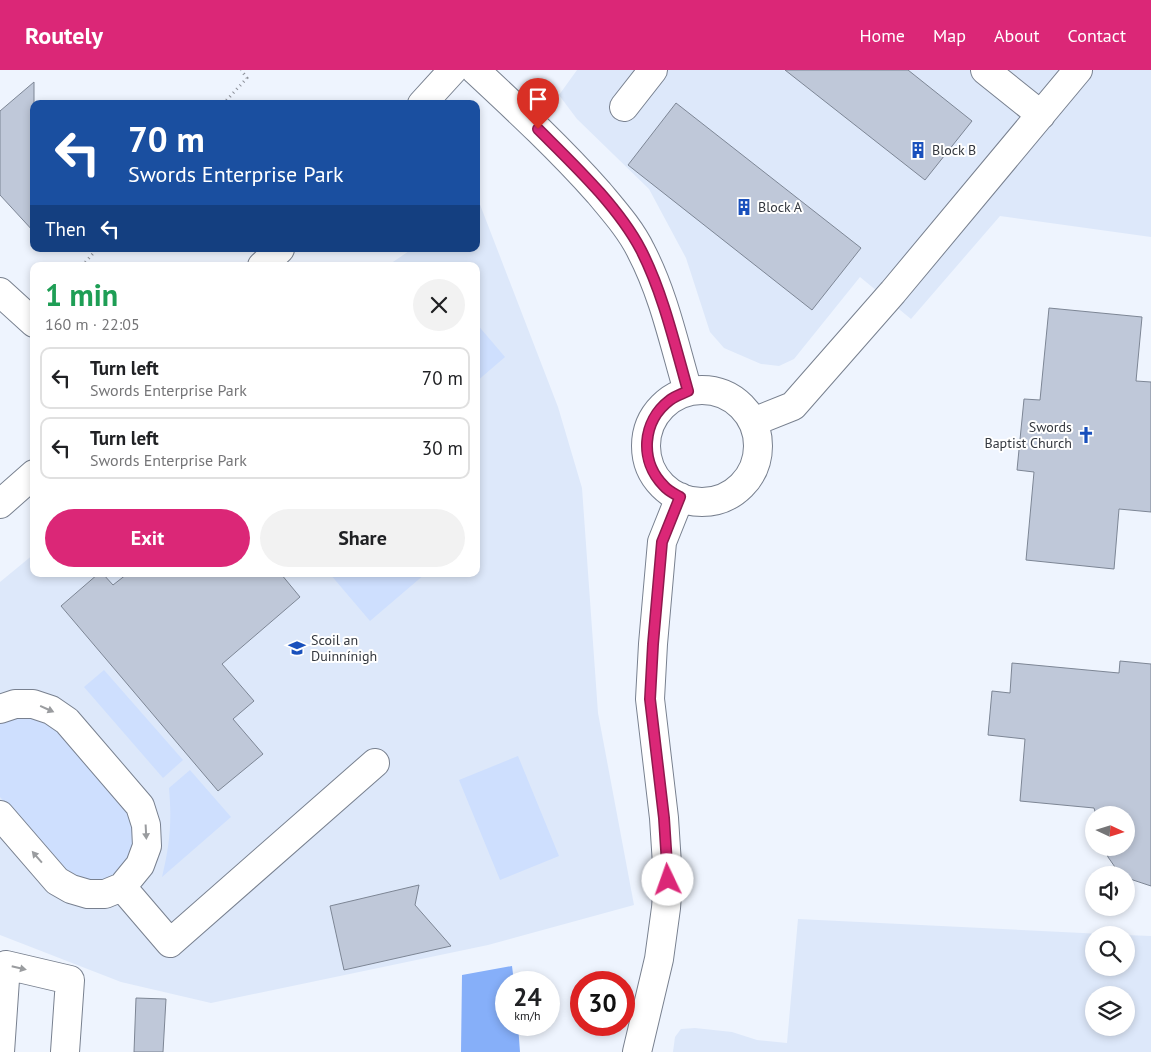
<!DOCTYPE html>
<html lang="en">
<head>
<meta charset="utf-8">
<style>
  :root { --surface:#fff; --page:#f2f2f2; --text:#202124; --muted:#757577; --line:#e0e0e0; --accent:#db2777 }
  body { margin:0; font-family:"PT Sans",sans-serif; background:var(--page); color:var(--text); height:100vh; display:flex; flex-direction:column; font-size:19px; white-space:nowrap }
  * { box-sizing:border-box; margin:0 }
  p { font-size:16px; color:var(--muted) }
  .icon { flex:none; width:28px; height:28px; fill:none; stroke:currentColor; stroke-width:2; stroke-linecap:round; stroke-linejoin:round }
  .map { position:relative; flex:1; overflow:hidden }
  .side { position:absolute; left:30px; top:192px; width:450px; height:315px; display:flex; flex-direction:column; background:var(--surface); border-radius:10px; box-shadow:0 2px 8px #0003 }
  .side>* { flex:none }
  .guide { position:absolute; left:30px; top:30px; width:450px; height:152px; border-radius:10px; box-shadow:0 2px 8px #0003; background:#1a4fa0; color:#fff; overflow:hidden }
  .needle { width:32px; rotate:94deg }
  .fabs { position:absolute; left:1085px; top:736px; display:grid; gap:10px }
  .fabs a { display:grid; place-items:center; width:50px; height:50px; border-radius:50%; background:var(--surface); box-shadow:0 2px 8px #0003; font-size:25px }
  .speed { position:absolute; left:495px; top:901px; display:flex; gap:10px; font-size:25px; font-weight:700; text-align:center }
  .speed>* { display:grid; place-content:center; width:65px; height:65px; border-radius:50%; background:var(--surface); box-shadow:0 2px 8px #0003; line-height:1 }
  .speed small { font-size:12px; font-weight:400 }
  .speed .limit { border:8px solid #d22; background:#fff; color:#111 }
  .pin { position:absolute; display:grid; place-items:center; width:42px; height:42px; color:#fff; margin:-51px -21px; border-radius:50% 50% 50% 0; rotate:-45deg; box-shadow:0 0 5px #0007 }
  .pin .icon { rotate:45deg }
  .me { position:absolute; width:55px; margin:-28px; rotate:357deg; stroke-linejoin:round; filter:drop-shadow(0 0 4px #0008) }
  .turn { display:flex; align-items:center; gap:18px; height:105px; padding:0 15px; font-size:22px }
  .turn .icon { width:65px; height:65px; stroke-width:2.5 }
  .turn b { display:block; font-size:35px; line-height:42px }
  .then { display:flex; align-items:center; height:48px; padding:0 15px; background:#0003; gap:10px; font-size:19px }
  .round { display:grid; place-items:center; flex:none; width:52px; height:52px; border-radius:26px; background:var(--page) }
  .head { display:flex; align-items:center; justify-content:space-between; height:85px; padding:0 15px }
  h1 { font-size:30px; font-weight:700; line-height:38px; color:#1e9e55 }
  .primary-button { display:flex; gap:10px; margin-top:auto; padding:10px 15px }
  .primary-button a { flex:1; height:58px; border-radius:30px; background:var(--accent); color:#fff; font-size:20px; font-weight:700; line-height:58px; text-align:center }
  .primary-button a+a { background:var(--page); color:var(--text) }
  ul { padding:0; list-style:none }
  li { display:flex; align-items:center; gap:15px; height:62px; margin:0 10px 8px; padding:0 5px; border:2px solid var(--line); border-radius:10px }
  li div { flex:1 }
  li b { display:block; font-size:19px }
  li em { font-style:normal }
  header { display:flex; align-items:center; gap:30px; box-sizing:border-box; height:70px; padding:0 25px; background:var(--accent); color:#fff }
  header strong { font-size:24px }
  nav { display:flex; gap:28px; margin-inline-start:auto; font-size:18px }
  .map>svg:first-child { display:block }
  .built { fill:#dde8fa; fill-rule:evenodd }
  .green { fill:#cedffe }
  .forest { fill:#86aff9 }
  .building { fill:#bfc8d9; stroke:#7d8695 }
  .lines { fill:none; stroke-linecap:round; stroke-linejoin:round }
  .minor-casing { stroke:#78808f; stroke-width:30 }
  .path { stroke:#8c9099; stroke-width:3; stroke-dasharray:1 4; stroke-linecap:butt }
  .minor { stroke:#fff; stroke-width:28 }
  .oneway { fill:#9a9c9f }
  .route-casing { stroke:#8e194d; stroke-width:12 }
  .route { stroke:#db2777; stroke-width:9 }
  .labels { text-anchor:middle; stroke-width:4; stroke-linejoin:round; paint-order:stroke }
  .poi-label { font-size:14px; fill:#34383f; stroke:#fff; text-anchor:start }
</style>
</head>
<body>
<header>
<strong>Routely</strong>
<nav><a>Home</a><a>Map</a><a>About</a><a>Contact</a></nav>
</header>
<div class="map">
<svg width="1151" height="982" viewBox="0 0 1151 982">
  <rect width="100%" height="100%" fill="#eef4fe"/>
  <path class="built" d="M577,0H1151V167L1000,146L911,249L860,207L794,289L779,296L761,294L724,278L710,262L686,188L649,119L577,49L559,25Z
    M479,132L558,337L582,418L598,643L634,835L488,875L211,933L121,912L0,865V512L34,484V504H476V196H387L412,179H476V134Z
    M798,849L1123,865H1094V898H1126V865L1151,866V982H673L675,967L681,959L695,958L732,962L757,970L787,973ZM1094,925H1126V958H1094Z"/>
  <path class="green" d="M476,253L505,287L476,312Z
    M330,504H425L370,551Z
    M104,600L183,690L163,708L84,617Z
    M17,648L38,649L55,659L130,743L136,761L134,778L125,797L113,808L90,813L72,805L0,727V654Z
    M518,686L559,786L500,810L459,710Z
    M190,700L231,747L162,807C170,774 172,752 169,718Z"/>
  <path class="forest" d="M512,896L514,912H506V955H518L520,982H461L462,905Z"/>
  <path class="building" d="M785,0H908L972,51L925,110Z
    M34,12V162L0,125V41Z
    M676,33L861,178L812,240L628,95Z
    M1049,238L1142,247L1136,311L1151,312V442L1119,439L1114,499L1026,490L1034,402L1017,400L1024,329L1040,330Z
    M98,504H103L113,515L127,504H281L300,527L222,594L254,631L233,649L263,684L218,721L61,536Z
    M1120,591L1151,594V816L1130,809L1126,805H1123L1117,800L1108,787L1105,778H1126V745H1096L1094,738L1020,731L1025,669L988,665L992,621L1010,623L1012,593L1119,603Z
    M419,815L415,835L451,876L344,900L330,836Z
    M136,928L166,929L163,982H134Z"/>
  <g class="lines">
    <g class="minor-casing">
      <path id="minor" d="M475,0C518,40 560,79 599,123C614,141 631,160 641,181C664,225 674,274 688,321
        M985,0L1041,45
        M422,34L453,0
        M624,37L653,0
        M262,196L280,179
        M0,222L34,253
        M646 376a56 56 0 1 1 112 0a56 56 0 1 1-112 0Z
        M753,352L793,336L893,222L1078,0
        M0,434L34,404
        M0,639L15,634H33L51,640L67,651L140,736L146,755L147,776L140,795L122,817L105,824H88L71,819L57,811L0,745
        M122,817L170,873L375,693
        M0,982L6,895L70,910L65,982
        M637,982L659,889L666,838L668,810L664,748L650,629L653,574L662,472L680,427"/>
    </g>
    <path class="path" d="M223,34L247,8L241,0
      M82,196L97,179"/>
    <use href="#minor" class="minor"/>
  </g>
  <defs><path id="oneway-solid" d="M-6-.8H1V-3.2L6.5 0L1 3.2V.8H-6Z" transform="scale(1.25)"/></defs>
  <g class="oneway">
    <use href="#oneway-solid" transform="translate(47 639) rotate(24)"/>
    <use href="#oneway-solid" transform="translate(146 762) rotate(87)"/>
    <use href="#oneway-solid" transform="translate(37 787) rotate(-131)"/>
    <use href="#oneway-solid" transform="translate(19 898) rotate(13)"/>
  </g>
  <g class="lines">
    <g class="route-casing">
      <path id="route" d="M538,59C573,94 618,136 641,180C663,223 675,275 688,321C682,324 675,326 670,330C642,351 639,391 664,416C668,421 675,424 680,427L662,472L653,574L650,629L664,748L668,810"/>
    </g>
    <use href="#route" class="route"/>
  </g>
  <defs>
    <g id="building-bare" transform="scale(1.35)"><path d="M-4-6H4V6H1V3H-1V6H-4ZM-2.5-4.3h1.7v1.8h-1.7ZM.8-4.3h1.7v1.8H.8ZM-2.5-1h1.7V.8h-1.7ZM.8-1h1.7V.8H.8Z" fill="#1950bc" stroke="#fff" stroke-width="2.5" paint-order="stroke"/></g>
    <g id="church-bare" transform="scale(1.35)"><path d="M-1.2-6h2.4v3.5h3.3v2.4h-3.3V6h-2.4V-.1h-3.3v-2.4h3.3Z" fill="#1950bc" stroke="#fff" stroke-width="2.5" paint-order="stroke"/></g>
    <g id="school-bare" transform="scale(1.35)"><path d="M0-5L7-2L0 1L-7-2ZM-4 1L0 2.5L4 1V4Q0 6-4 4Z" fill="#1950bc" stroke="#fff" stroke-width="2.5" paint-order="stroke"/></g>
  </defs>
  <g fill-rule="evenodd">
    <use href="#building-bare" x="918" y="80"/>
    <use href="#building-bare" x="744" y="137"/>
    <use href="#church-bare" x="1086" y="365"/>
    <use href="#school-bare" x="297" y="578"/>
  </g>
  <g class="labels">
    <g class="poi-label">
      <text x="932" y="85">Block B</text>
      <text x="758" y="142">Block A</text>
      <text x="1072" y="362" text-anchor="end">Swords<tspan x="1072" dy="16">Baptist Church</tspan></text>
      <text x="311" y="575">Scoil an<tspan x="311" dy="16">Duinnínigh</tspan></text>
    </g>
  </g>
</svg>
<div class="fabs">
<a><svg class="needle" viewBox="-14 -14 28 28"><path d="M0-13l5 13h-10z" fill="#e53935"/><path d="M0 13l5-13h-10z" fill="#757577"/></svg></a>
<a><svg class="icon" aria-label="sound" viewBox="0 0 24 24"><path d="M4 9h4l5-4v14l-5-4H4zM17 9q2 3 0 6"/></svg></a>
<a><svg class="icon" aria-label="search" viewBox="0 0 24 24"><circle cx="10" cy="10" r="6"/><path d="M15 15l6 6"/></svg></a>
<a><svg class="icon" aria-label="layers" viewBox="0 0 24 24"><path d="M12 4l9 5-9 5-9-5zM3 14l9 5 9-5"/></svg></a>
</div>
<div class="speed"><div>24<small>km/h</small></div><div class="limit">30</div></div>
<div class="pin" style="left:538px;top:59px;background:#d93025"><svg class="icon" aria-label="arrive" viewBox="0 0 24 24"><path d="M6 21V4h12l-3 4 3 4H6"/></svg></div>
<svg class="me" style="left:668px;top:810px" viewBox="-20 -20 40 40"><circle r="19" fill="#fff"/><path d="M0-13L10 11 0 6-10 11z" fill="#db2777"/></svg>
<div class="guide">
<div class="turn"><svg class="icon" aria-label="left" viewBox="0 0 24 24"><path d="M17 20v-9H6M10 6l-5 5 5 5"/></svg><div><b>70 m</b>Swords Enterprise Park</div></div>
<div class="then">Then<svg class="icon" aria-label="left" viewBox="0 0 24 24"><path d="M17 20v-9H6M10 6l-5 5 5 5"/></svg></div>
</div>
<section class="side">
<div class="head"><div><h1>1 min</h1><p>160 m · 22:05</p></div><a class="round"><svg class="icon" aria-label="close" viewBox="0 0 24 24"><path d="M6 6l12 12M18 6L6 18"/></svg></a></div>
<ul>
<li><svg class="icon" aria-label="left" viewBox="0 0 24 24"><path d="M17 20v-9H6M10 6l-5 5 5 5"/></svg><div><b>Turn left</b><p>Swords Enterprise Park</p></div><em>70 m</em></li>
<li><svg class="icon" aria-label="left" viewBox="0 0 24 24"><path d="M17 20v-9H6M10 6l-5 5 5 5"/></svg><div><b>Turn left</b><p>Swords Enterprise Park</p></div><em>30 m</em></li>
</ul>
<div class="primary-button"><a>Exit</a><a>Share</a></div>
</section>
</div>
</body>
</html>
